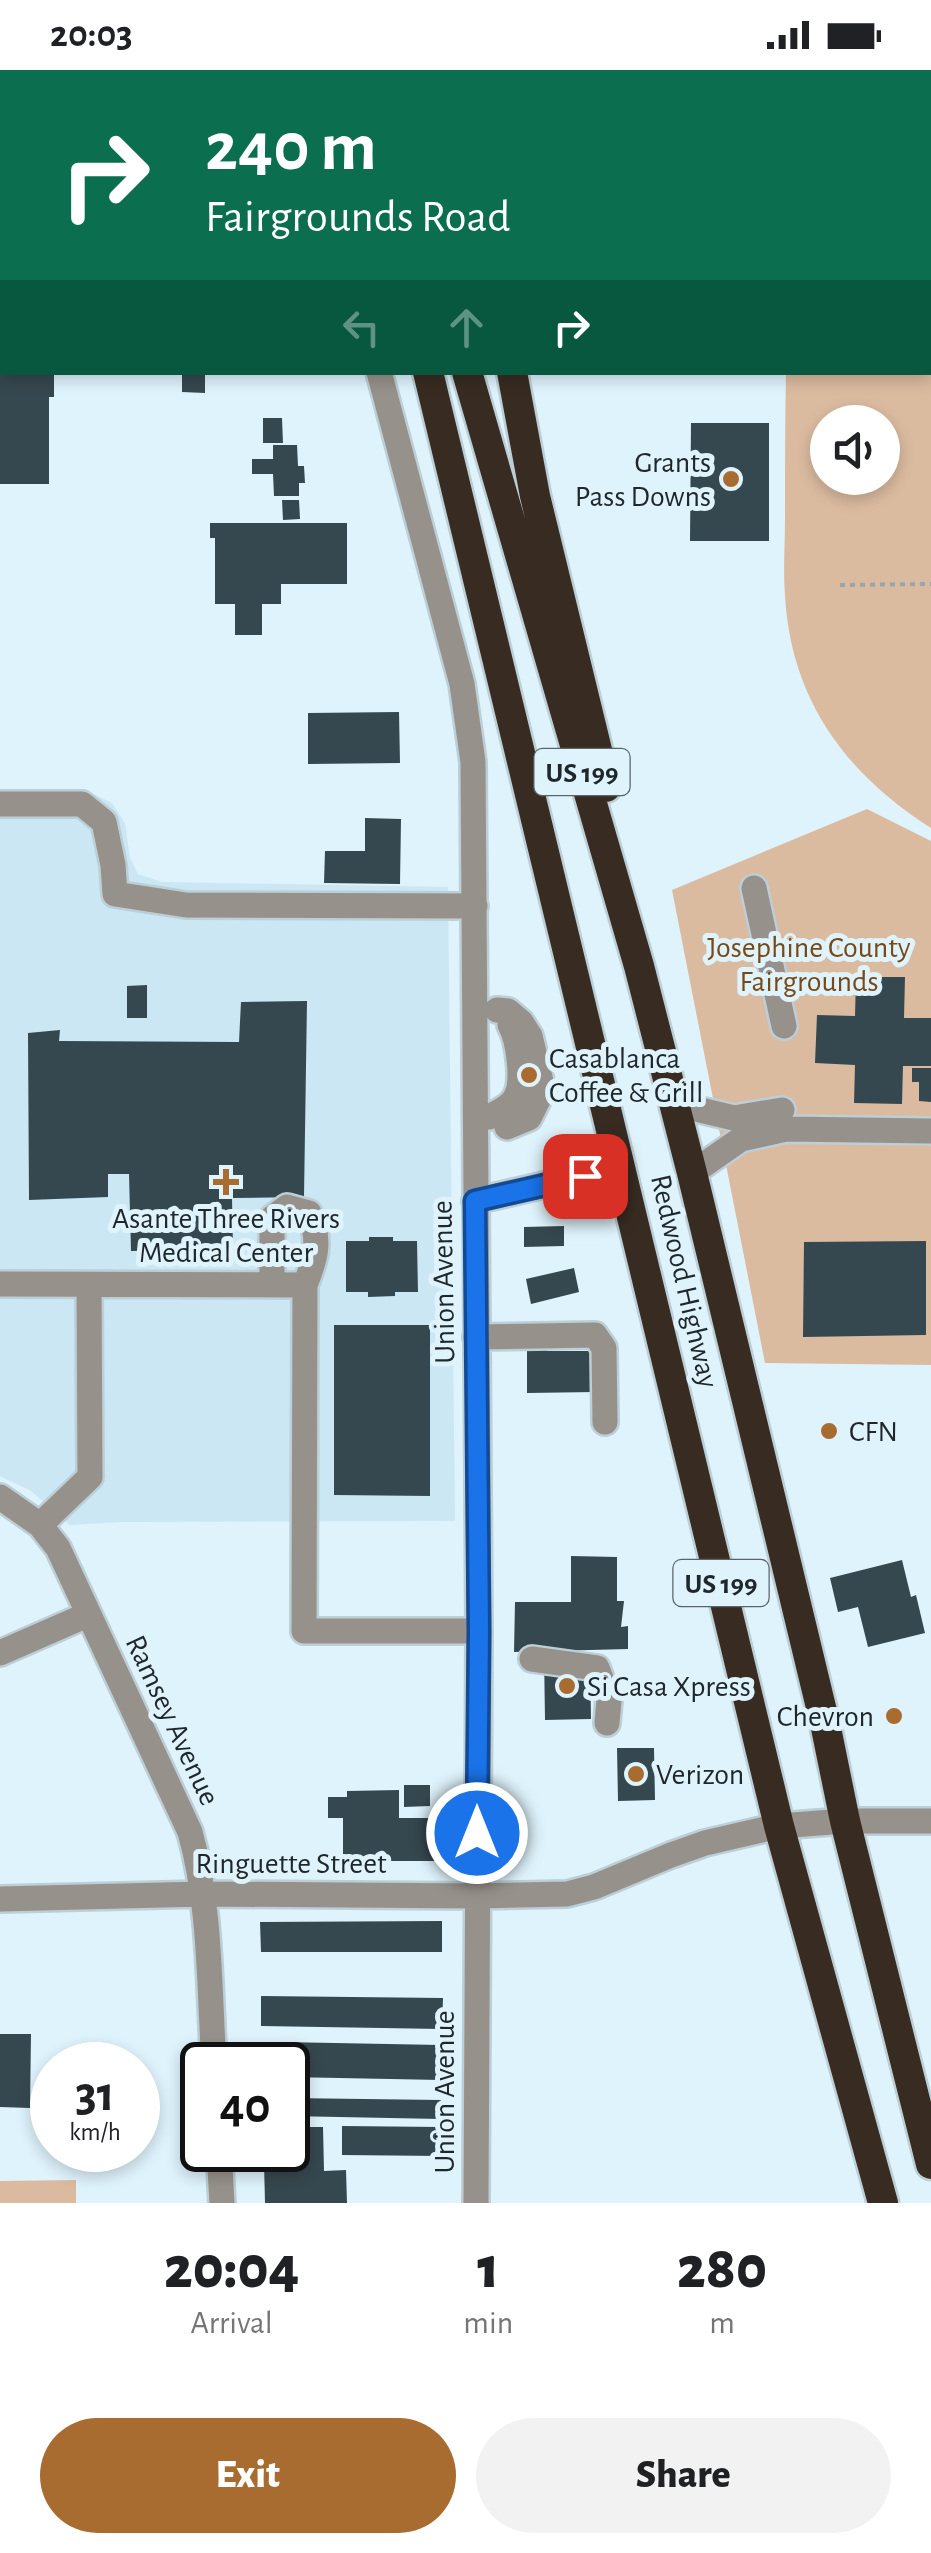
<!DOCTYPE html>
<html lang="en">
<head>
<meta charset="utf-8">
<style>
  :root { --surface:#fff; --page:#f2f2f2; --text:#202124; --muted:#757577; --accent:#a96c30 }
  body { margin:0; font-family:"Alegreya Sans",sans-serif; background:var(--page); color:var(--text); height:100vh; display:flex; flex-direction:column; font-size:38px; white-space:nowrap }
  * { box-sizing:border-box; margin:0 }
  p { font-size:32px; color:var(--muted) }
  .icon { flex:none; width:55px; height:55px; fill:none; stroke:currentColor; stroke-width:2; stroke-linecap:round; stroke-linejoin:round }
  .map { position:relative; height:2133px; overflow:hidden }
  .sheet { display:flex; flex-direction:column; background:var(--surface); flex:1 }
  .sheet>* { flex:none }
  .banner { position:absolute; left:0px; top:0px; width:932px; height:305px; box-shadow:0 5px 15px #0003; background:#0b6e4f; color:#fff; overflow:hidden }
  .buttons { position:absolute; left:810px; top:335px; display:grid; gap:20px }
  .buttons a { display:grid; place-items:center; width:90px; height:90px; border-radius:50%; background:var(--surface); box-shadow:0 5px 15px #0003; font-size:50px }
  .speed { position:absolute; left:30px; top:1972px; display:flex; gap:20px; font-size:50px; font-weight:700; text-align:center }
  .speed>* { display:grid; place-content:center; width:130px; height:130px; border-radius:50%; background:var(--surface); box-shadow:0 5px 15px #0003; line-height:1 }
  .speed small { font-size:25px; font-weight:400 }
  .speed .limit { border:5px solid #111; border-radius:15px; background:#fff; color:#111 }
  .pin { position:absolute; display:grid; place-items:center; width:85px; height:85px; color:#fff; margin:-42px; border-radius:20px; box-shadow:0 5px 15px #0006 }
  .me { position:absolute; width:110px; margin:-55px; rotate:0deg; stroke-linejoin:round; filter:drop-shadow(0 0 8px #0008) }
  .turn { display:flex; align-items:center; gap:35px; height:210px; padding:0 40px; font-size:45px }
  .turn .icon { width:130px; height:130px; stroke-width:2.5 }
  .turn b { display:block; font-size:70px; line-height:85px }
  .lanes { display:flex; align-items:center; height:95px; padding:0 40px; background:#0003; justify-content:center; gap:50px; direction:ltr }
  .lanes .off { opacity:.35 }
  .eta { display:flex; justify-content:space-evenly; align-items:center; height:170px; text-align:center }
  .eta b { font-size:60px; font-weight:800; line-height:70px }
  .button { display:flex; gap:20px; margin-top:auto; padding:20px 40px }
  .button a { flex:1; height:115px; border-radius:60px; background:var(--accent); color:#fff; font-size:40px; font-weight:800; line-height:115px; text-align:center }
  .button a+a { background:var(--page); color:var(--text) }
  .status { display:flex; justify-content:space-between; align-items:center; height:70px; padding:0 50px; background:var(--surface); direction:ltr }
  .status svg { height:28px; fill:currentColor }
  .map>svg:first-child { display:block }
  .built { fill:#cae7f3 }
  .green { fill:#dbbba0; fill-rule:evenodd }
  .building { fill:#36484f }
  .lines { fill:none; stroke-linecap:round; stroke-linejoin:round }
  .minor-casing { stroke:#bcced6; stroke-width:30 }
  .major-casing { stroke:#bcced6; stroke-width:30 }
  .highway-casing { stroke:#bcced6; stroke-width:35 }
  .path { stroke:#97a6ad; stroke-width:4; stroke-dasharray:5 5; stroke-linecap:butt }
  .minor { stroke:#97918b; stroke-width:25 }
  .major { stroke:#50453c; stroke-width:25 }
  .highway { stroke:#382c22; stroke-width:30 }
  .route-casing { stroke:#114b97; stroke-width:25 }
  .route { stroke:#1a73e8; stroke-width:18 }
  .poi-dot { fill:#a96c30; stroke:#dff3fc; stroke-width:4 }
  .labels { text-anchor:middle; stroke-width:10; stroke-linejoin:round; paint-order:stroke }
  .shield { fill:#dff3fc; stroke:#596469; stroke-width:2.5 }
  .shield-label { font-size:28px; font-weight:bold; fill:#1f272a }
  .poi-label { font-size:30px; fill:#1f272a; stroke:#dff3fc; text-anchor:start }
  .park-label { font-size:30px; fill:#794915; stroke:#dff3fc }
  .street-label { font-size:30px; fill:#1f272a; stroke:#dff3fc }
</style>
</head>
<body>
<div class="status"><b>20:03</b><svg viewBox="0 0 49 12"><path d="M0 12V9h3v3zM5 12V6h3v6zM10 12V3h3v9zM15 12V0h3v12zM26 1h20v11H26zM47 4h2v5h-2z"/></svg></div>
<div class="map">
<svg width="931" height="2133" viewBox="0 0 931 2133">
  <rect width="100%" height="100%" fill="#dff3fc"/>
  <path class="built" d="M0,720L87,721L112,733L125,753L130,788L138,804L162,812L448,817L455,1451L120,1452L70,1455L31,1421L0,1406Z"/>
  <path class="green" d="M857,0H931V758C846,704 791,630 785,526C783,501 785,475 785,449C785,400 785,351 786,303L930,302V2H855ZM882,352V408H828V352Z
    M867,739L931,771V1295L765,1293L672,820Z
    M76,2110V2133H0V2111Z"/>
  <path class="building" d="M0,302L54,305V327H49V414H0Z
    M182,302H205V323L182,322Z
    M263,348H282L283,373H263Z
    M691,353H769V471H690Z
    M273,375H297L298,396H304L305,413H299V426H274L273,404H252V389H273Z
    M282,430H299L300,449L283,450Z
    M210,453H347V514H281V534H262V565H235V534H215V468H210Z
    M399,642L400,693L308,694V643Z
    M365,748L401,749L400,814L324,813L325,781H365Z
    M856,907H905L904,948H931V996H903L902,1034L854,1033L855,995L815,993L817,945L855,946Z
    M147,915V948H127V916Z
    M307,931L304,1127L232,1128L233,1179L131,1181L129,1104H108V1127L29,1130L28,963L60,960L59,971L239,972L241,932Z
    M912,998H931V1032L919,1031V1012H912Z
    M564,1156V1176L524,1177V1157Z
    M369,1167H393V1171H417L418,1222H395V1226L368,1227V1222H346V1171H369Z
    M926,1171V1265L803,1267L804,1172Z
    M574,1198L579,1222L531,1234L526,1209Z
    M334,1255H430V1426L334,1425Z
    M547,1258V1281H595V1322L527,1323V1259Z
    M571,1486L617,1487V1531H624L621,1557L628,1556V1579L514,1582L515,1532H571Z
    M902,1490L911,1527L916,1525L925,1563L868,1577L858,1537L838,1542L830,1508Z
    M590,1582L591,1649L545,1650L544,1583Z
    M617,1678H654L655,1730L618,1731Z
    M404,1715H430V1736L404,1737Z
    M399,1720V1748H445V1791H343V1748H328V1727H347V1721Z
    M442,1851V1882H261L260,1852Z
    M261,1926L443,1928L442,1959L261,1956Z
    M0,1964H31L30,2038L0,2037Z
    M281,1972L441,1975V2010L288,2007V1995H281Z
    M288,2028L441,2030V2049L288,2046Z
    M342,2056L441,2057V2086L342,2085Z
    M288,2057H323L324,2101L346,2100L347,2133H265L264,2093L255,2094V2080H288Z"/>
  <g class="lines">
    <g class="minor-casing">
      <path id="minor" d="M546,0V2
        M773,0V2
        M0,237H2
        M379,302L462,614L473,692L479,1561L476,2133
        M0,734H82L104,752L113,795L115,824L186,835L475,836
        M754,818L784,956
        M497,940L508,941L521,952L530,966L543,1020L529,1048L507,1057
        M675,1034L734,1048L782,1040
        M489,1047C498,1042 510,1037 515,1028C525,1012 518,969 510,955
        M692,1103L741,1069L786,1059L931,1061
        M475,1131L621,1097
        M0,1214L305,1215L304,1561H479
        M272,1215V1148L287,1137L309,1143C321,1170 316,1188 305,1215
        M476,1267L595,1265L604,1278L605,1352
        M0,1427L40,1455L58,1478L190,1762C211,1837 209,1918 214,1995
        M40,1455L90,1407L89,1215
        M0,1583L87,1545
        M532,1589L597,1598L609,1630L607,1653
        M0,1829L203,1824L477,1826L567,1824L594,1817L671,1785L705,1773L779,1756L845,1751H931
        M219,2080L222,2133"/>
    </g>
    <g class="major-casing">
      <path id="major" d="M486,0V2
        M413,2L416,0"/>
    </g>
    <g class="highway-casing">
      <path id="highway" d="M372,0V2
        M428,302L779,1756L883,2133
        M467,302L639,896L692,1103L826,1658L845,1751L931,2094
        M512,302L535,426L606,717"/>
    </g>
    <path class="path" d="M325,0L326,2
      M719,2V0
      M930,178H931
      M840,515L931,514"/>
    <use href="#minor" class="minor"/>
    <use href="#major" class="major"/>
    <use href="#highway" class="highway"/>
  </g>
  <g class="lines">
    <g class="route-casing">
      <path id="route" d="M477,1763L479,1561L475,1131L585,1106"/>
    </g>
    <use href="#route" class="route"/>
  </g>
  <g class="poi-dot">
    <circle cx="731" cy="409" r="10"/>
    <circle cx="529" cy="1005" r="10"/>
    <path d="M221 1097h10v10h10v10h-10v10h-10v-10h-10v-10h10z"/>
    <circle cx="829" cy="1361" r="10"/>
    <circle cx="567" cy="1616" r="10"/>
    <circle cx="894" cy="1646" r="10"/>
    <circle cx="636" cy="1704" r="10"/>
  </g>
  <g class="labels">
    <g class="shield">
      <rect x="534.5" y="679" width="95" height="46" rx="8"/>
      <rect x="673.5" y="1490" width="95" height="46" rx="8"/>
    </g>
    <g class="shield-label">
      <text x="582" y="712">US 199</text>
      <text x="721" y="1523">US 199</text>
    </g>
    <g class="poi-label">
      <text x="711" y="402" text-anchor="end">Grants<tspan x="711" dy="34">Pass Downs</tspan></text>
      <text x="549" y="998">Casablanca<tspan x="549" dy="34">Coffee &amp; Grill</tspan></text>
      <text x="226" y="1158" text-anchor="middle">Asante Three Rivers<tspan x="226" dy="34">Medical Center</tspan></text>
      <text x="849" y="1371">CFN</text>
      <text x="587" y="1626">Si Casa Xpress</text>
      <text x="874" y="1656" text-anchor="end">Chevron</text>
      <text x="656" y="1714">Verizon</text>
    </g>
    <g class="park-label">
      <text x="809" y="887">Josephine County<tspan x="809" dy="34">Fairgrounds</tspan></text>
    </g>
    <g class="street-label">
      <text transform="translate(685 1211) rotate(77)" y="10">Redwood Highway</text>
      <text transform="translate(443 1212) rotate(-91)" y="10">Union Avenue</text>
      <text transform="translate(173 1650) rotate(65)" y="10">Ramsey Avenue</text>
      <text x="291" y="1803">Ringuette Street</text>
      <text transform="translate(444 2022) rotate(-90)" y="10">Union Avenue</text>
    </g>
  </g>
</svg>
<div class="buttons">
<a><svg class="icon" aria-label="sound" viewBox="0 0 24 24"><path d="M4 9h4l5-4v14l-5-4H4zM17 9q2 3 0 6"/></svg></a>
</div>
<div class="speed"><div>31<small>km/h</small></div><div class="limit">40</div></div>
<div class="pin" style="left:585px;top:1106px;background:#d93025"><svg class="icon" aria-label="arrive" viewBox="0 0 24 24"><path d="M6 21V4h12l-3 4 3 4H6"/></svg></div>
<svg class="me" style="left:477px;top:1763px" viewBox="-20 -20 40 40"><circle r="17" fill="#1a73e8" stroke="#fff" stroke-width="3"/><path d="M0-11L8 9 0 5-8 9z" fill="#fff"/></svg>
<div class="banner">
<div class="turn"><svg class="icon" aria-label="right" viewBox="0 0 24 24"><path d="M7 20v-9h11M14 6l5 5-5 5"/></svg><div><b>240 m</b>Fairgrounds Road</div></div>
<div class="lanes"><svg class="icon off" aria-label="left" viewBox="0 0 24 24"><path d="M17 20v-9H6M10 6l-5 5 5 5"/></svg><svg class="icon off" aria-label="ahead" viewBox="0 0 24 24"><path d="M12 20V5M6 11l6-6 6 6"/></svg><svg class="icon" aria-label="right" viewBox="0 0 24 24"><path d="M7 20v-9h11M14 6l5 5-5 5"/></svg></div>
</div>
</div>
<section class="sheet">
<div class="eta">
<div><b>20:04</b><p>Arrival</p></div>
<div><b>1</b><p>min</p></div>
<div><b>280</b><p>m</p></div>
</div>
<div class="button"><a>Exit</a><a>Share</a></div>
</section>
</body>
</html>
